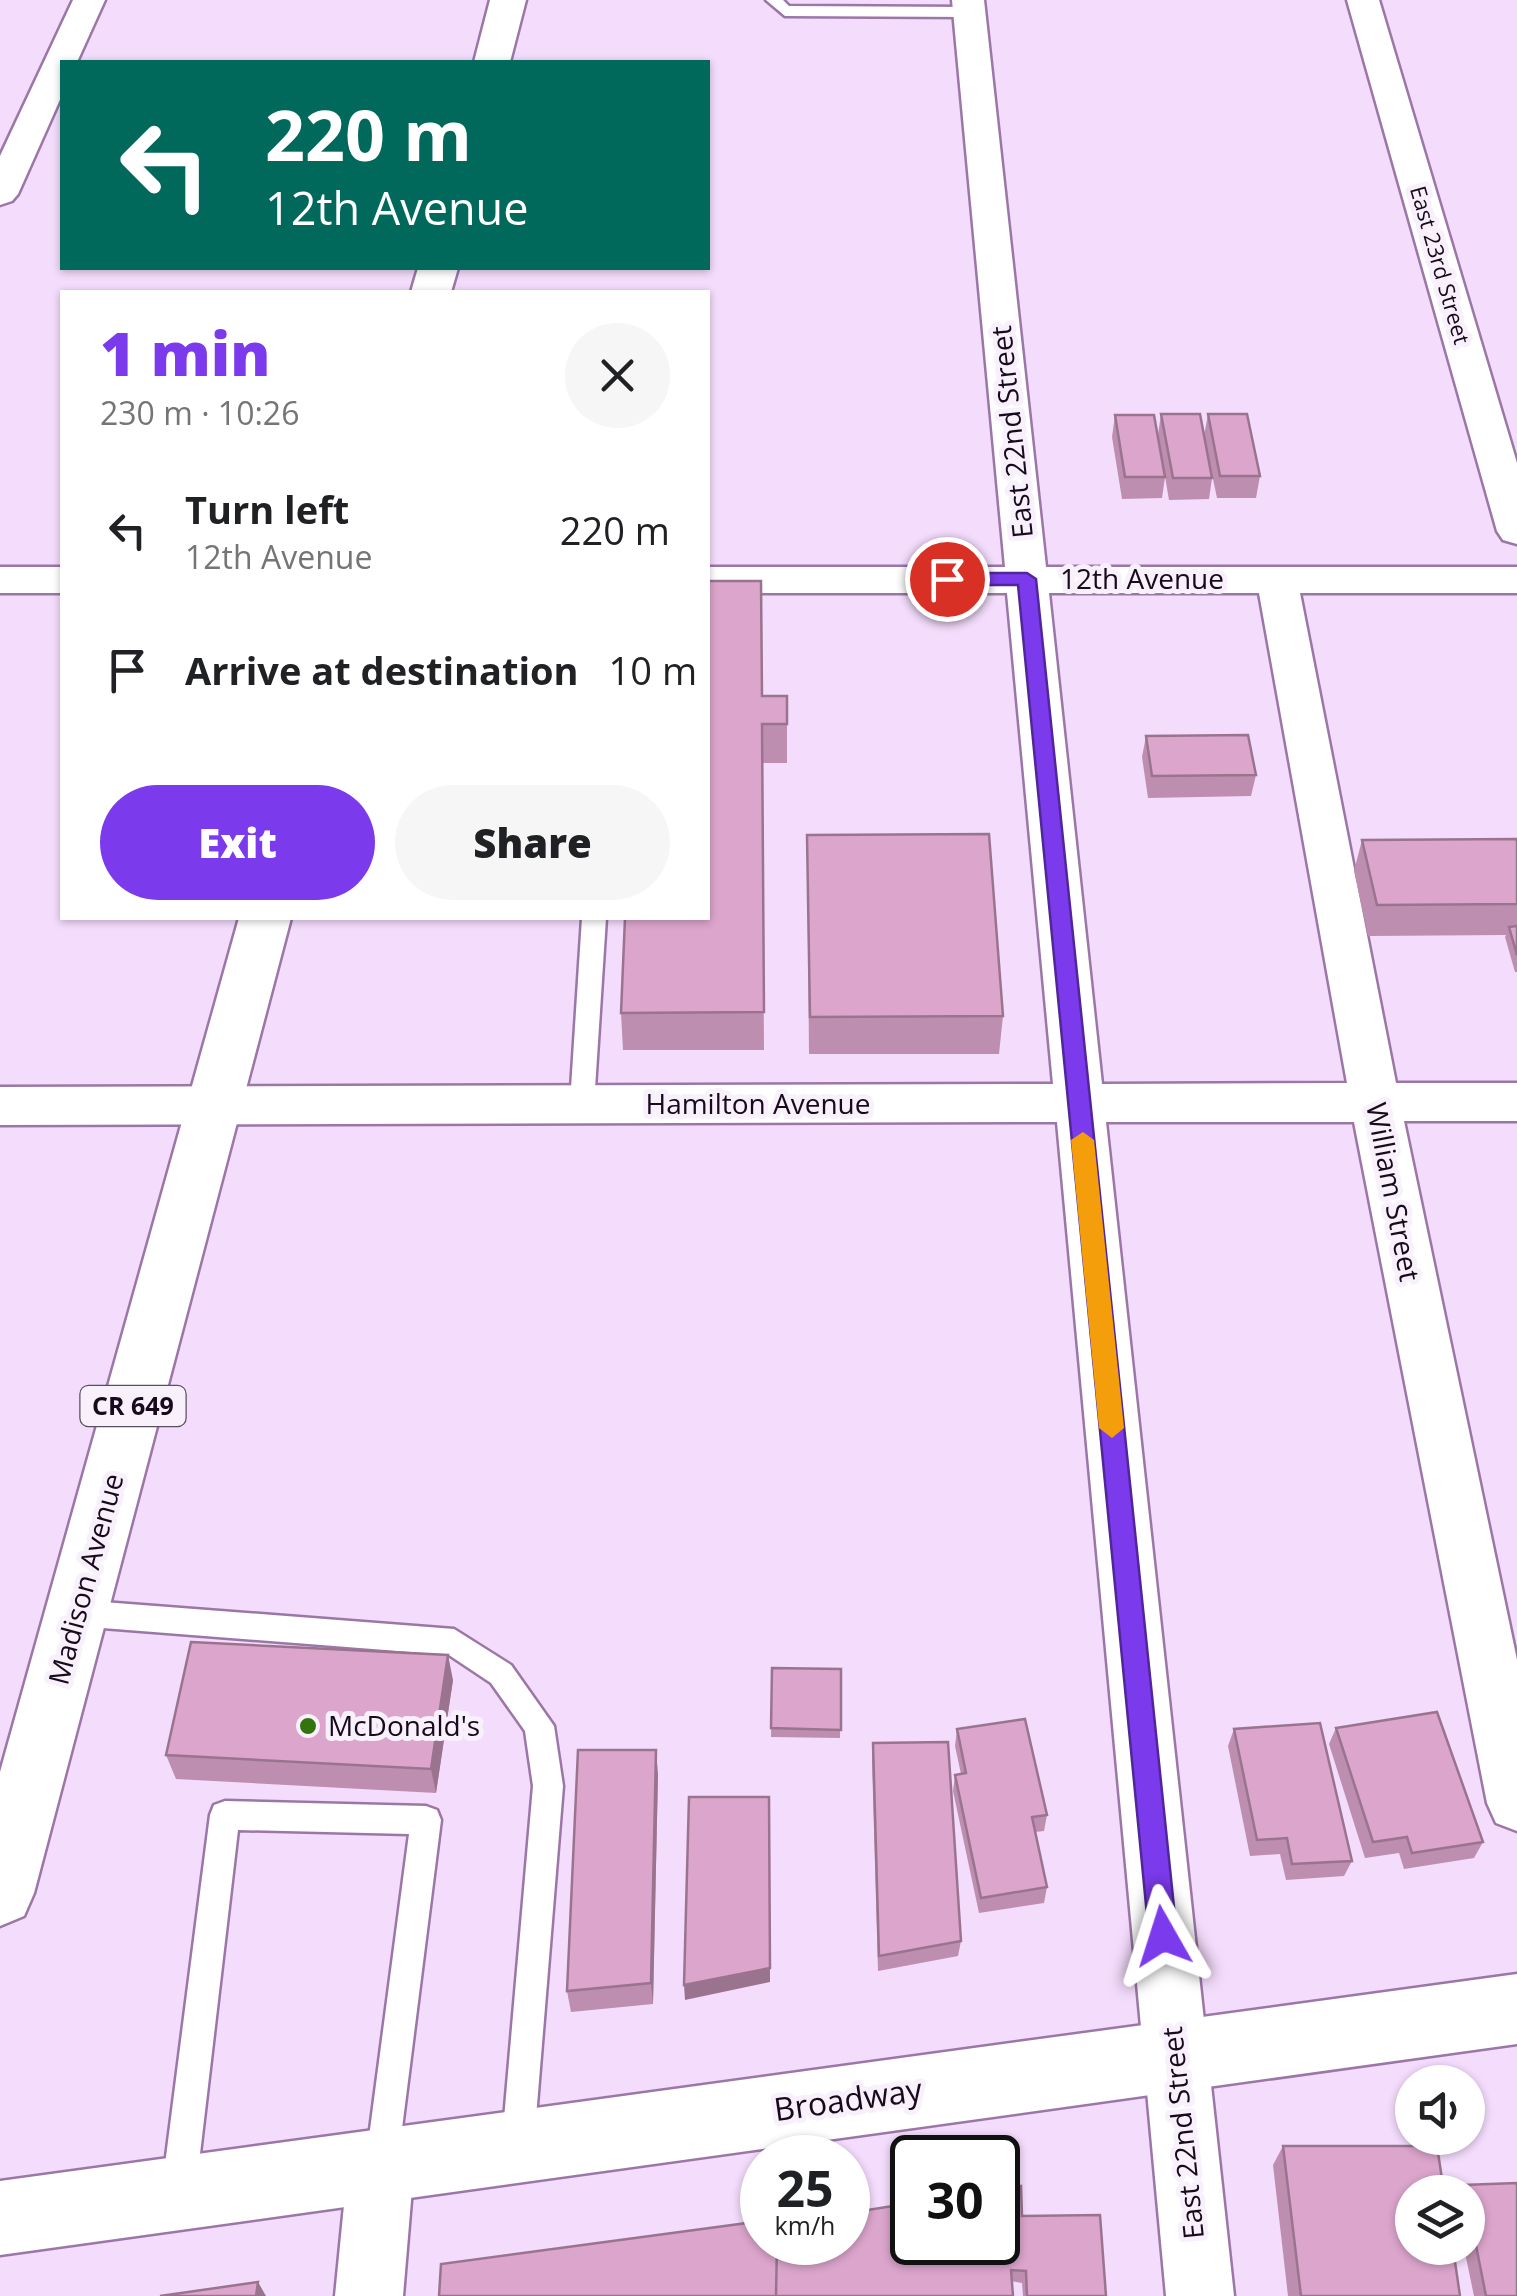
<!DOCTYPE html>
<html lang="en">
<head>
<meta charset="utf-8">
<style>
  :root { --surface:#fff; --page:#f6f6f6; --text:#202124; --muted:#757577; --accent:#7c3aed }
  body { margin:0; font-family:"Open Sans",sans-serif; background:var(--page); color:var(--text); height:100vh; display:flex; flex-direction:column; font-size:38px; white-space:nowrap }
  * { box-sizing:border-box; margin:0 }
  p { font-size:32px; color:var(--muted) }
  .icon { flex:none; width:55px; height:55px; fill:none; stroke:currentColor; stroke-width:2; stroke-linecap:round; stroke-linejoin:round }
  .map { position:relative; flex:1; overflow:hidden }
  .drawer { position:absolute; left:60px; top:290px; width:650px; height:630px; display:flex; flex-direction:column; background:var(--surface); border-radius:0px; box-shadow:0 2px 8px #0004 }
  .drawer>* { flex:none }
  .hud { position:absolute; left:60px; top:60px; width:650px; height:210px; border-radius:0px; box-shadow:0 2px 8px #0004; background:#00695c; color:#fff; overflow:hidden }
  .buttons { position:absolute; left:1395px; top:2065px; display:grid; gap:20px }
  .buttons a { display:grid; place-items:center; width:90px; height:90px; border-radius:50%; background:var(--surface); box-shadow:0 2px 8px #0004; font-size:50px }
  .speed { position:absolute; left:740px; top:2135px; display:flex; gap:20px; font-size:50px; font-weight:700; text-align:center }
  .speed>* { display:grid; place-content:center; width:130px; height:130px; border-radius:50%; background:var(--surface); box-shadow:0 2px 8px #0004; line-height:1 }
  .speed small { font-size:25px; font-weight:400 }
  .speed .limit { border:5px solid #111; border-radius:15px; background:#fff; color:#111 }
  .pin { position:absolute; display:grid; place-items:center; width:85px; height:85px; color:#fff; margin:-42px; border:5px solid #fff; border-radius:50%; box-shadow:0 2px 10px #0007 }
  .me { position:absolute; width:110px; margin:-55px; rotate:354deg; stroke-linejoin:round; filter:drop-shadow(0 0 8px #0008) }
  .turn { display:flex; align-items:center; gap:35px; height:210px; padding:0 40px; font-size:45px }
  .turn .icon { width:130px; height:130px; stroke-width:2.5 }
  .turn b { display:block; font-size:70px; line-height:85px }
  .round { display:grid; place-items:center; flex:none; width:105px; height:105px; border-radius:52px; background:var(--page) }
  .headline { display:flex; align-items:center; justify-content:space-between; height:170px; padding:0 40px }
  h1 { font-size:60px; font-weight:800; line-height:75px; color:var(--accent) }
  .button { display:flex; gap:20px; margin-top:auto; padding:20px 40px }
  .button a { flex:1; height:115px; border-radius:60px; background:var(--accent); color:#fff; font-size:40px; font-weight:800; line-height:115px; text-align:center }
  .button a+a { background:var(--page); color:var(--text) }
  ul { padding:0; list-style:none }
  li { display:flex; align-items:center; gap:30px; height:140px; padding:0 40px }
  li div { flex:1 }
  li b { display:block; font-size:38px }
  li em { font-style:normal }
  .map>svg:first-child { display:block }
  .lines { fill:none; stroke-linecap:round; stroke-linejoin:round }
  .lane-casing { stroke:#9b77a7; stroke-width:5 }
  .street-casing { stroke:#9b77a7; stroke-width:5 }
  .primary-casing { stroke:#9b77a7; stroke-width:5 }
  .lane { fill:#fff; fill-rule:evenodd }
  .street { fill:#fff; fill-rule:evenodd }
  .primary { fill:#fff; fill-rule:evenodd }
  .wall { fill:#bd8eaf }
  .shaded-wall { fill:#9a748f }
  .building { fill:#dca5cc; stroke:#9a748f; stroke-width:2.5 }
  .route { fill:#7c3aed; stroke:#51269a; stroke-width:2.5 }
  .slow { fill:#f59e0b }
  .poi-dot { fill:#34740f; stroke:#f8f0fb; stroke-width:4 }
  .labels { text-anchor:middle; stroke-width:10; stroke-linejoin:round; paint-order:stroke }
  .far-street-label { font-size:22px; fill:#170a1c; stroke:#f8f0fb }
  .shield { fill:#f8f0fb; stroke:#5a4f5f; stroke-width:2.5 }
  .shield-label { font-size:25px; font-weight:bold; fill:#170a1c }
  .street-label { font-size:28px; fill:#170a1c; stroke:#f8f0fb }
  .poi-label { font-size:28px; fill:#170a1c; stroke:#f8f0fb; text-anchor:start }
  .near-street-label { font-size:32px; fill:#170a1c; stroke:#f8f0fb }
</style>
</head>
<body>
<div class="map">
<svg width="1517" height="2296" viewBox="0 0 1517 2296">
  <rect width="100%" height="100%" fill="#f4dcfc"/>
  <g class="lines">
    <g class="lane-casing">
      <path id="lane" d="M766,0H783L789,6L970,7L978,12L970,17L785,16Z
        M582,918H606L594,1104L591,1111H573L570,1104Z
        M77,1600L454,1629L511,1665L554,1726L563,1786L534,2142L530,2154L518,2158L506,2154L502,2142L533,1786L525,1731L491,1683L449,1655L77,1626L67,1622L63,1613L67,1604Z
        M225,1801L426,1806L437,1810L441,1820L398,2160L394,2172L382,2176L370,2172L366,2160L409,1834L238,1830L196,2188L191,2200L179,2205L167,2200L162,2188L210,1815L214,1805Z"/>
    </g>
    <g class="street-casing">
      <path id="street" d="M73,0H105L77,62H62V95L18,194L12,201L0,205V156Z
        M952,0H984L1046,567H1517V593H1300L1396,1083H1517V1121H1404L1517,1660V1831L1496,1823L1487,1803L1354,1122H1106L1234,2296H1166L1057,1122L0,1125V1087L1053,1084L1007,593H708V567H1005ZM1049,593H1259L1347,1083L1102,1084Z
        M1347,0H1379L1517,463V544L1503,540L1497,531Z
        M0,567H62V593H0Z
        M381,2132L404,2142L414,2165L403,2296H335L348,2165L358,2142Z"/>
    </g>
    <g class="primary-casing">
      <path id="primary" d="M490,0H526L510,62H474Z
        M418,268H458L451,292H411Z
        M239,918H291L34,1893L24,1916L0,1926V1772Z
        M1517,1974V2044L0,2255V2181Z"/>
    </g>
    <use href="#lane" class="lane"/>
    <use href="#street" class="street"/>
    <use href="#primary" class="primary"/>
  </g>
  <path class="wall" d="M1161,414L1212,478L1209,499L1169,500L1158,435Z
    M1208,414L1260,476L1256,498H1217L1204,436Z
    M1115,415L1165,477L1162,498L1122,499L1112,437Z
    M762,696L787,724V763H762L764,1050H623L621,1013Z
    M1146,736L1256,775L1251,796L1148,798L1142,757Z
    M807,835L1003,1016L999,1054H809Z
    M1517,839V972H1515L1505,937L1506,935L1368,936L1354,871L1362,840Z
    M772,1668L841,1669L840,1738L771,1737Z
    M453,1680L436,1793L176,1779L166,1755Z
    M1336,1728L1483,1842L1474,1858L1404,1869L1399,1853L1365,1858L1329,1744Z
    M957,1729L1047,1815L1044,1831L1035,1832L1047,1887L1044,1903L979,1913L953,1791L955,1775L961,1774L955,1746Z
    M1234,1729L1352,1861L1344,1876L1286,1880L1280,1854L1250,1856L1228,1746Z
    M873,1743L961,1941L958,1956L878,1971L872,1760Z
    M658,1774L653,2004L571,2012L567,1991Z
    M1283,2146L1460,2296H1288L1273,2165Z
    M1517,2183V2296H1474L1464,2248H1468V2192H1458L1463,2185Z
    M1022,2216L1106,2296H1023L1022,2283L762,2242Z"/>
  <path class="shaded-wall" d="M448,1655L453,1680L436,1793L431,1769Z
    M656,1750L658,1774L653,2004L651,1983Z
    M770,1968V1982L685,2000L684,1985Z
    M258,2282L266,2296H256Z"/>
  <path class="building" d="M1161,414H1200L1212,478H1173Z
    M1208,414H1247L1260,476H1220Z
    M1115,415H1154L1165,477H1125Z
    M708,581H761L762,696H787V724H762L764,1012L621,1013L625,918H708Z
    M1248,735L1256,775L1152,776L1146,736Z
    M989,834L1003,1016L810,1017L807,835Z
    M1517,839V904L1377,905L1362,840Z
    M1517,926V955L1509,927Z
    M191,1642L448,1655L431,1769L166,1755Z
    M772,1668L841,1669V1730L771,1728Z
    M1437,1712L1483,1842L1412,1853L1407,1837L1373,1842L1336,1728Z
    M1025,1719L1047,1815L1032,1817L1047,1887L981,1898L955,1775L966,1773L957,1729Z
    M1320,1723L1352,1861L1292,1864L1287,1838L1257,1840L1234,1729Z
    M948,1742L961,1941L879,1956L873,1743Z
    M578,1750H656L651,1983L567,1991Z
    M689,1797H769L770,1968L684,1985Z
    M1283,2146H1437L1444,2192H1412V2248H1453L1460,2296H1301Z
    M1517,2183V2296H1486L1468,2205V2192H1465L1463,2185Z
    M1021,2186L1022,2216L1100,2215L1106,2296H1027L1026,2271L1011,2270L1013,2296H776L777,2242H848V2213L912,2203V2242H998V2190Z
    M762,2221V2242H777L776,2296H439L441,2264Z
    M258,2282L256,2296H160Z"/>
  <path class="route" d="M1027,573L1036,579L1177,1936L1173,1945L1163,1949L1153,1945L1149,1936L1018,585H947L937,579L947,573Z"/>
  <path class="slow" d="M1083,1132L1094,1140L1124,1428L1112,1438L1099,1428L1071,1140Z"/>
  <circle class="poi-dot" cx="308" cy="1726" r="10"/>
  <g class="labels">
    <g class="far-street-label">
      <text transform="translate(1440 265) rotate(74)" y="8">East 23rd Street</text>
    </g>
    <rect class="shield" x="80.5" y="1386" width="105" height="40" rx="8"/>
    <g class="shield-label">
      <text x="133" y="1415">CR 649</text>
    </g>
    <g class="street-label">
      <text transform="translate(1012 432) rotate(-96)" y="10">East 22nd Street</text>
      <text x="1142" y="589">12th Avenue</text>
      <text x="758" y="1114">Hamilton Avenue</text>
      <text transform="translate(1393 1192) rotate(79)" y="10">William Street</text>
      <text transform="translate(86 1579) rotate(-75)" y="10">Madison Avenue</text>
      <text transform="translate(1183 2133) rotate(-96)" y="10">East 22nd Street</text>
    </g>
    <g class="poi-label">
      <text x="328" y="1736">McDonald's</text>
    </g>
    <g class="near-street-label">
      <text transform="translate(848 2100) rotate(-8)" y="11">Broadway</text>
    </g>
  </g>
</svg>
<div class="buttons">
<a><svg class="icon" aria-label="sound" viewBox="0 0 24 24"><path d="M4 9h4l5-4v14l-5-4H4zM17 9q2 3 0 6"/></svg></a>
<a><svg class="icon" aria-label="layers" viewBox="0 0 24 24"><path d="M12 4l9 5-9 5-9-5zM3 14l9 5 9-5"/></svg></a>
</div>
<div class="speed"><div>25<small>km/h</small></div><div class="limit">30</div></div>
<div class="pin" style="left:947px;top:579px;background:#d93025"><svg class="icon" aria-label="arrive" viewBox="0 0 24 24"><path d="M6 21V4h12l-3 4 3 4H6"/></svg></div>
<svg class="me" style="left:1163px;top:1936px" viewBox="-20 -20 40 40"><path d="M0-17L14 15 0 8-14 15z" fill="#7c3aed" stroke="#fff" stroke-width="4"/></svg>
<div class="hud">
<div class="turn"><svg class="icon" aria-label="left" viewBox="0 0 24 24"><path d="M17 20v-9H6M10 6l-5 5 5 5"/></svg><div><b>220 m</b>12th Avenue</div></div>
</div>
<section class="drawer">
<div class="headline"><div><h1>1 min</h1><p>230 m · 10:26</p></div><a class="round"><svg class="icon" aria-label="close" viewBox="0 0 24 24"><path d="M6 6l12 12M18 6L6 18"/></svg></a></div>
<ul>
<li><svg class="icon" aria-label="left" viewBox="0 0 24 24"><path d="M17 20v-9H6M10 6l-5 5 5 5"/></svg><div><b>Turn left</b><p>12th Avenue</p></div><em>220 m</em></li>
<li><svg class="icon" aria-label="arrive" viewBox="0 0 24 24"><path d="M6 21V4h12l-3 4 3 4H6"/></svg><div><b>Arrive at destination</b></div><em>10 m</em></li>
</ul>
<div class="button"><a>Exit</a><a>Share</a></div>
</section>
</div>
</body>
</html>
